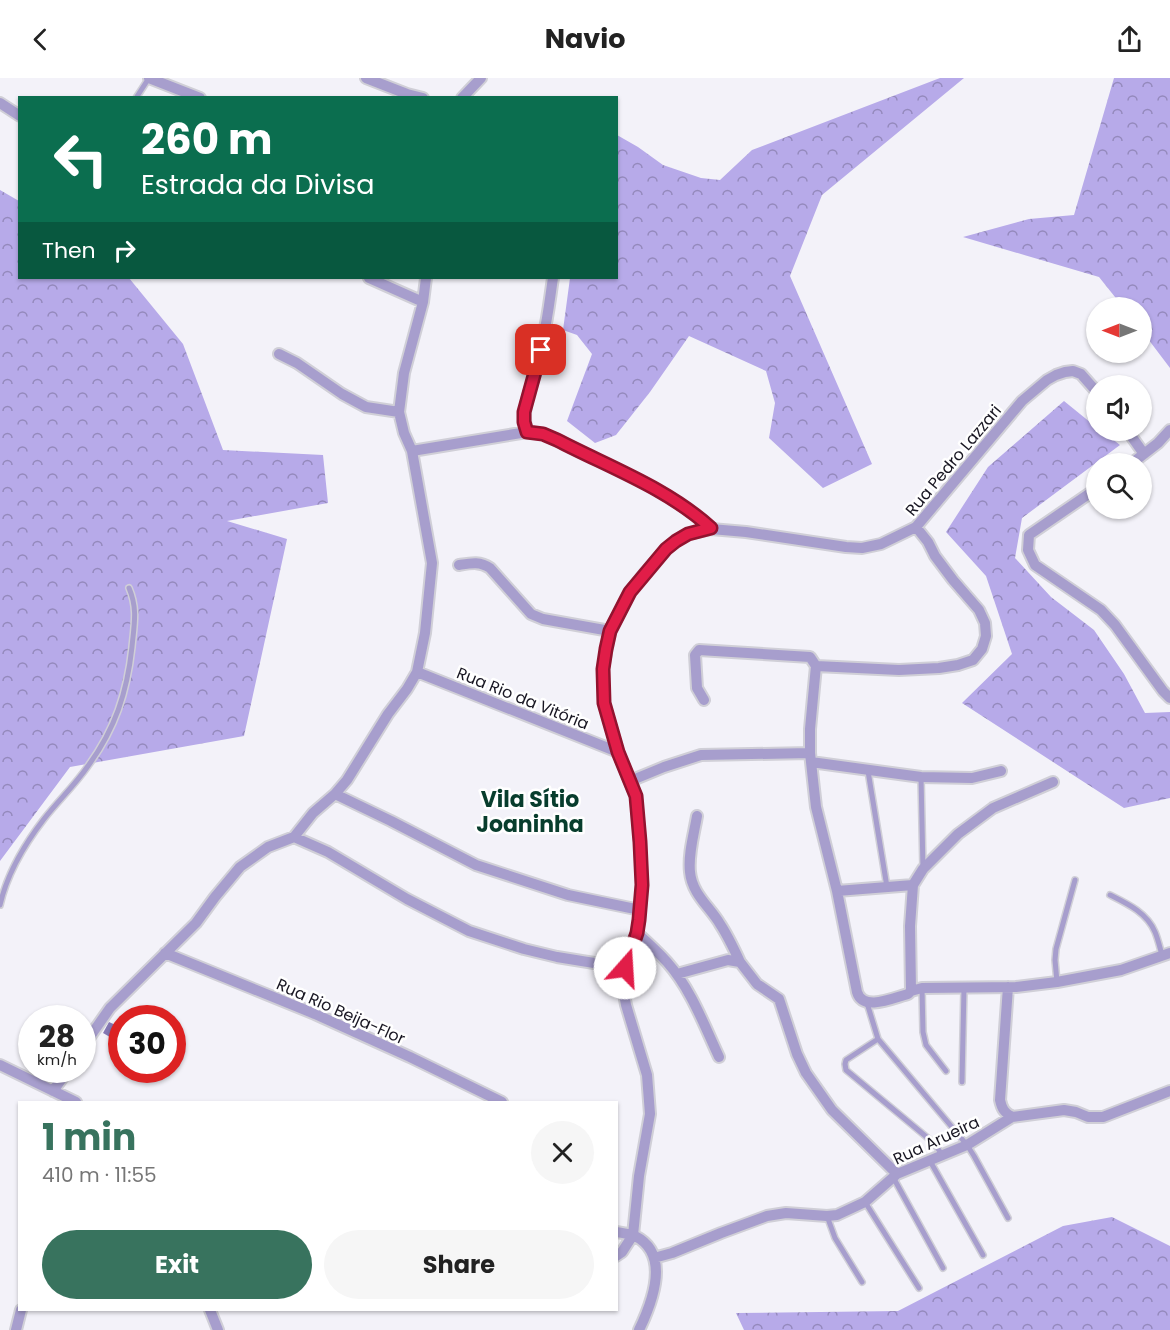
<!DOCTYPE html>
<html lang="en">
<head>
<meta charset="utf-8">
<style>
  :root { --surface:#fff; --page:#f6f6f6; --text:#222; --muted:#767676; --accent:#38735e }
  body { margin:0; font-family:Poppins,sans-serif; background:var(--page); color:var(--text); height:100vh; display:flex; flex-direction:column; font-size:22px; white-space:nowrap }
  * { box-sizing:border-box; margin:0 }
  p { font-size:20px; color:var(--muted) }
  .icon { flex:none; width:33px; height:33px; fill:none; stroke:currentColor; stroke-width:2; stroke-linecap:round; stroke-linejoin:round }
  .map { position:relative; flex:1; overflow:hidden }
  .panel { position:absolute; left:18px; top:1023px; width:600px; height:210px; display:flex; flex-direction:column; background:var(--surface); border-radius:0px; box-shadow:0 2px 4px #0004 }
  .panel>* { flex:none }
  .guide { position:absolute; left:18px; top:18px; width:600px; height:183px; border-radius:0px; box-shadow:0 2px 4px #0004; background:#0b6e4f; color:#fff; overflow:hidden }
  .needle { width:39px; rotate:270deg }
  .controls { position:absolute; left:1086px; top:219px; display:grid; gap:12px }
  .controls a { display:grid; place-items:center; width:66px; height:66px; border-radius:50%; background:var(--surface); box-shadow:0 2px 4px #0004; font-size:30px }
  .speed { position:absolute; left:18px; top:927px; display:flex; gap:12px; font-size:30px; font-weight:700; text-align:center }
  .speed>* { display:grid; place-content:center; width:78px; height:78px; border-radius:50%; background:var(--surface); box-shadow:0 2px 4px #0004; line-height:1 }
  .speed small { font-size:15px; font-weight:400 }
  .speed .limit { border:9px solid #d22; background:#fff; color:#111 }
  .pin { position:absolute; display:grid; place-items:center; width:51px; height:51px; color:#fff; margin:-26px; border-radius:12px; box-shadow:0 3px 9px #0006 }
  .me { position:absolute; width:66px; margin:-33px; rotate:19deg; stroke-linejoin:round; filter:drop-shadow(0 0 4px #0008) }
  .turn { display:flex; align-items:center; gap:21px; height:126px; padding:0 24px; font-size:27px }
  .turn .icon { width:78px; height:78px; stroke-width:2.5 }
  .turn b { display:block; font-size:42px; line-height:51px }
  .then { display:flex; align-items:center; height:57px; padding:0 24px; background:#0003; gap:12px; font-size:22px }
  .round { display:grid; place-items:center; flex:none; width:63px; height:63px; border-radius:32px; background:var(--page) }
  .head { display:flex; align-items:center; justify-content:space-between; height:102px; padding:0 24px }
  h1 { font-size:36px; font-weight:700; line-height:45px; color:var(--accent) }
  .cta { display:flex; gap:12px; margin-top:auto; padding:12px 24px }
  .cta a { flex:1; height:69px; border-radius:36px; background:var(--accent); color:#fff; font-size:24px; font-weight:700; line-height:69px; text-align:center }
  .cta a+a { background:var(--page); color:var(--text) }
  header { display:flex; justify-content:space-between; align-items:center; height:78px; padding:0 24px; background:var(--surface); font-size:27px; font-weight:700 }
  .map>svg:first-child { display:block }
  .forest { fill:url(#forest-crowns) }
  .building { fill:#8477b3 }
  .lines { fill:none; stroke-linecap:round; stroke-linejoin:round }
  .service-casing { stroke:#d0cfd7; stroke-width:8 }
  .minor-casing { stroke:#d0cfd7; stroke-width:14 }
  .service { stroke:#a79ecd; stroke-width:5 }
  .minor { stroke:#a79ecd; stroke-width:10 }
  .route-casing { stroke:#92132f; stroke-width:15 }
  .route { stroke:#e11d48; stroke-width:10 }
  .labels { text-anchor:middle; stroke-width:5; stroke-linejoin:round; paint-order:stroke }
  .street-label { font-size:16px; fill:#181622; stroke:#fff }
  .district-label { font-size:22px; font-weight:bold; fill:#083d2d; stroke:#fff }
</style>
</head>
<body>
<header><svg class="icon" aria-label="back" viewBox="0 0 24 24"><path d="M15 5l-7 7 7 7"/></svg>Navio<svg class="icon" aria-label="share" viewBox="0 0 24 24"><path d="M12 15V3M7 8l5-5 5 5M5 13v7h14v-7"/></svg></header>
<div class="map">
<svg width="1170" height="1252" viewBox="0 0 1170 1252">
  <defs>
    <pattern id="forest-crowns" width="20" height="18" patternUnits="userSpaceOnUse" patternTransform="scale(1.5)"><rect width="20" height="18" fill="#b7aae9"/><path d="M2 6a3 3 0 1 1 6 0M12 15a3 3 0 1 1 6 0" fill="none" stroke="#9489bc"/></pattern>
  </defs>
  <rect width="100%" height="100%" fill="#f3f2f9"/>
  <path class="forest" d="M940,0H964L822,117L790,198L872,386L823,410L769,360L775,325L766,293L689,258L650,314L616,357L595,365L567,343L592,276L577,257L563,252L570,200H616L617,57L638,69L663,87L701,100L720,102L752,72Z
    M1114,0H1170V290L1142,253V230L1123,229L1099,199L963,159L1029,141L1074,137Z
    M0,112L19,123L20,200H129L183,266L223,372L323,377L328,425L227,443L287,461L244,658L70,689L0,783Z
    M1064,323L1096,349V352L1102,353L1120,367L1022,440L1015,480L1051,519L1094,552L1124,596L1145,635L1170,634V720L1124,730L962,625L1012,576L986,498L946,454L988,389Z
    M1112,1139L1170,1168V1252H744L736,1235L898,1233L1063,1148Z"/>
  <path class="building" d="M109,944L122,950V966L103,955Z"/>
  <g class="lines">
    <g class="service-casing">
      <path id="service" d="M136,20L149,0
        M868,693L887,809
        M921,699L923,791
        M1110,817C1128,826 1147,835 1155,854C1158,861 1160,870 1162,877
        M0,827C7,796 24,767 44,741C58,723 75,707 88,688C115,651 127,615 132,569C134,547 138,531 129,510
        M1057,904L1055,882L1056,871L1075,802
        M922,910L923,954L926,967L946,993
        M867,925L878,961L967,1067L974,1078L1008,1140
        M878,961L846,982L845,986L846,992L935,1066L942,1077
        M962,1004L964,910
        M930,1083L983,1177
        M893,1099L943,1190
        M865,1124L919,1210
        M827,1138L835,1160L862,1204"/>
    </g>
    <g class="minor-casing">
      <path id="minor" d="M149,0L200,20
        M366,0L407,16L423,20
        M462,20L481,0
        M0,25L20,38
        M369,200L423,224
        M279,276L297,285L342,316L366,329L399,334
        M1127,352L1144,376
        M527,354C520,330 532,309 538,286C540,277 542,268 543,259C548,240 550,219 553,200
        M412,373L527,354L543,356L557,362C609,389 668,410 711,451
        M1131,386L1158,365L1170,352
        M1096,411L1029,457L1028,472L1035,487L1101,532L1115,547L1163,613L1170,620
        M459,487C471,485 480,483 490,490L531,536L543,541L610,553
        M816,588L899,592L939,590L958,587L973,582L982,571L986,558L985,545L979,532L953,502L935,478L928,464L916,449
        M417,594L618,674
        M704,622L697,610L695,577L699,572L810,579L816,588L810,651V675L816,729L837,813L857,914C863,934 893,920 908,916L911,913L922,910L1016,909L1057,904L1121,892L1170,875
        M811,684L921,699L972,700L1001,693
        M630,703L664,689L701,677L810,675
        M335,716L391,743L476,787L568,817L640,832
        M697,738C694,756 688,776 690,794C692,816 710,829 720,846C728,858 734,871 740,884
        M294,759L328,774L407,821L469,853L524,871L557,879L625,890
        M837,813L913,807
        M637,855C647,864 658,874 667,884C691,911 704,947 719,979
        M165,875L315,936L410,979L502,1024
        M677,896L728,882L740,884L757,906L779,921L797,976L806,995L832,1032L897,1096
        M1008,909L1000,1022C1002,1031 1004,1034 1012,1039
        M911,913L910,848L913,807L923,791L958,756L993,730L1053,704
        M82,970L110,930L196,845L215,819L240,789L268,769L294,759L313,735L335,716L347,702L388,636L407,611L417,594L425,555L432,485L412,373L404,355L399,334L404,295L423,224L426,200
        M0,987L76,1024
        M53,1013L68,992
        M616,1154C623,1155 629,1156 635,1158C671,1176 652,1225 639,1252
        M633,1157L639,1098L650,1036L647,997L626,927L623,910L625,890L637,855L639,842L642,807L640,764L636,719L618,674L604,625L603,591L610,553L630,514L644,496L666,471L676,463L688,456L711,451L746,454L846,469L862,470L881,466L916,449L1022,323L1047,302L1056,297L1065,294L1073,293L1081,296L1096,313
        M616,1178L622,1174L633,1157
        M654,1180L672,1175L721,1155L767,1138L786,1135L827,1138L837,1137L865,1124L897,1096L967,1067L1012,1039L1064,1032L1076,1034L1088,1039H1103L1170,1013
        M210,1232L218,1252
        M16,1252L21,1232"/>
    </g>
    <use href="#service" class="service"/>
    <use href="#minor" class="minor"/>
  </g>
  <g class="lines">
    <g class="route-casing">
      <path id="route" d="M541,272L524,334V344L527,354L543,356L557,362C609,389 667,410 711,450L688,456L676,463L666,471L630,514L610,553L606,571L603,591L604,625L618,674L636,718L640,764L642,807L639,842L637,855L625,890"/>
    </g>
    <use href="#route" class="route"/>
  </g>
  <g class="labels">
    <g class="street-label">
      <text transform="translate(953 382) rotate(-50)" y="6">Rua Pedro Lazzari</text>
      <text transform="translate(523 620) rotate(22)" y="6">Rua Rio da Vitória</text>
      <text transform="translate(341 933) rotate(24)" y="6">Rua Rio Beija-Flor</text>
      <text transform="translate(936 1062) rotate(-25)" y="6">Rua Arueira</text>
    </g>
    <g class="district-label">
      <text x="530" y="729">Vila Sítio<tspan x="530" dy="25">Joaninha</tspan></text>
    </g>
  </g>
</svg>
<div class="controls">
<a><svg class="needle" viewBox="-14 -14 28 28"><path d="M0-13l5 13h-10z" fill="#e53935"/><path d="M0 13l5-13h-10z" fill="#767676"/></svg></a>
<a><svg class="icon" aria-label="sound" viewBox="0 0 24 24"><path d="M4 9h4l5-4v14l-5-4H4zM17 9q2 3 0 6"/></svg></a>
<a><svg class="icon" aria-label="search" viewBox="0 0 24 24"><circle cx="10" cy="10" r="6"/><path d="M15 15l6 6"/></svg></a>
</div>
<div class="speed"><div>28<small>km/h</small></div><div class="limit">30</div></div>
<div class="pin" style="left:541px;top:272px;background:#d93025"><svg class="icon" aria-label="arrive" viewBox="0 0 24 24"><path d="M6 21V4h12l-3 4 3 4H6"/></svg></div>
<svg class="me" style="left:625px;top:890px" viewBox="-20 -20 40 40"><circle r="19" fill="#fff"/><path d="M0-13L10 11 0 6-10 11z" fill="#e11d48"/></svg>
<div class="guide">
<div class="turn"><svg class="icon" aria-label="left" viewBox="0 0 24 24"><path d="M17 20v-9H6M10 6l-5 5 5 5"/></svg><div><b>260 m</b>Estrada da Divisa</div></div>
<div class="then">Then<svg class="icon" aria-label="right" viewBox="0 0 24 24"><path d="M7 20v-9h11M14 6l5 5-5 5"/></svg></div>
</div>
<section class="panel">
<div class="head"><div><h1>1 min</h1><p>410 m · 11:55</p></div><a class="round"><svg class="icon" aria-label="close" viewBox="0 0 24 24"><path d="M6 6l12 12M18 6L6 18"/></svg></a></div>
<div class="cta"><a>Exit</a><a>Share</a></div>
</section>
</div>
</body>
</html>
